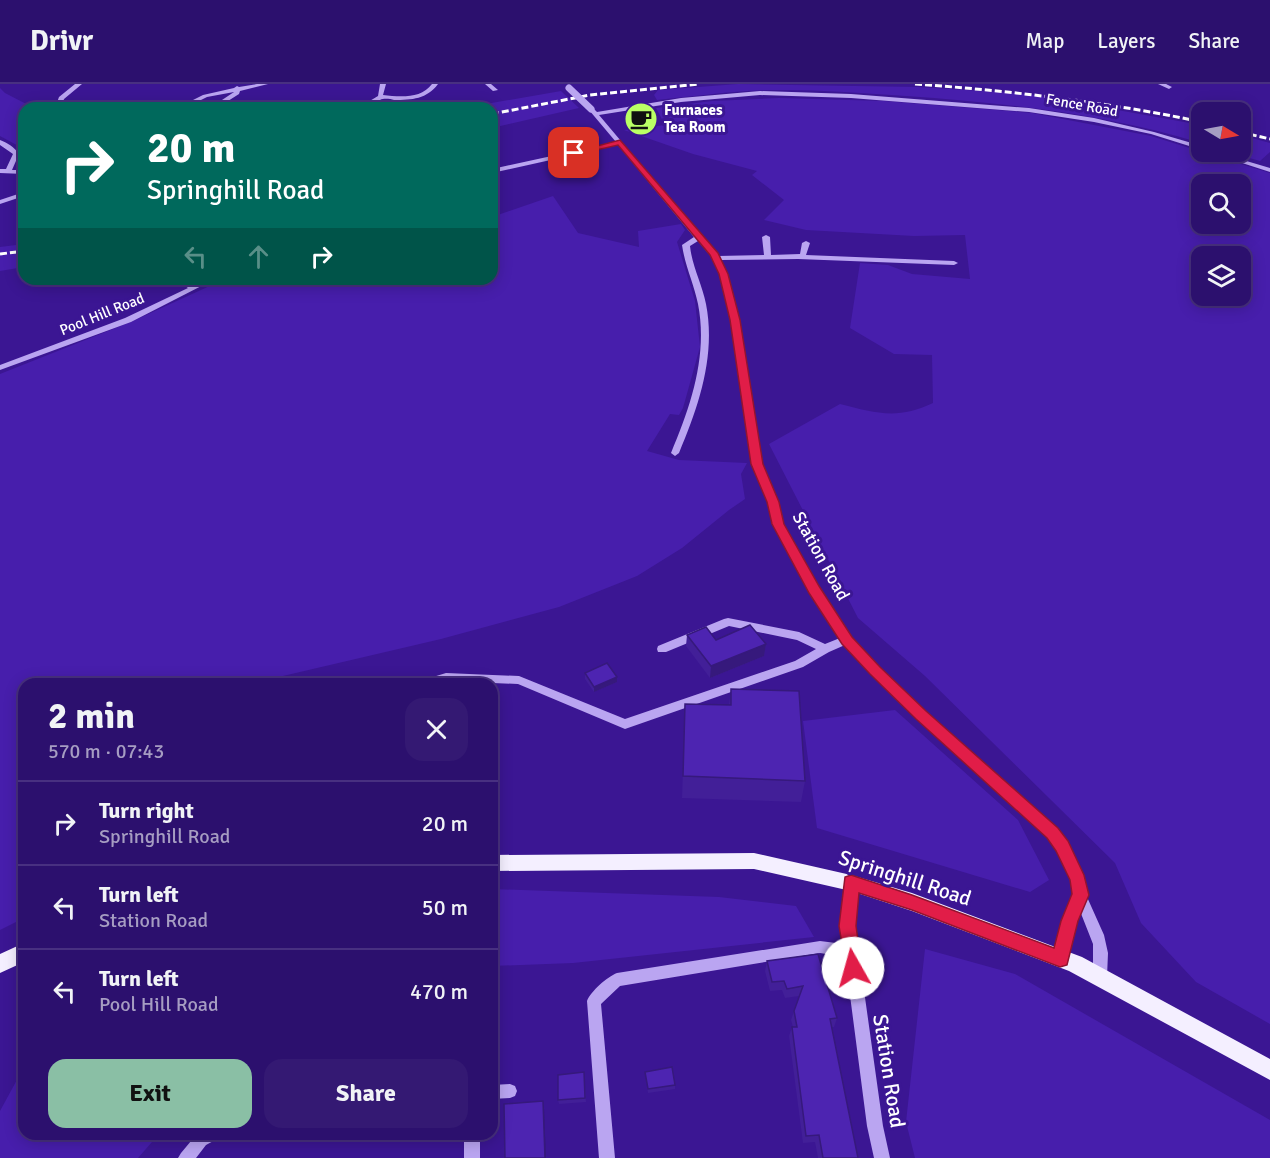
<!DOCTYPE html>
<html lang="en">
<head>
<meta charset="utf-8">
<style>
  :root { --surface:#2c106e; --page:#341973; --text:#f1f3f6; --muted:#a69dc2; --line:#483081; --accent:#8abfa5 }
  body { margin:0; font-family:Signika,sans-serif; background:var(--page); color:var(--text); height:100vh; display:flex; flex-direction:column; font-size:22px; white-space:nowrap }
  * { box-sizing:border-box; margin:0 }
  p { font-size:20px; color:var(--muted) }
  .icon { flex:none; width:33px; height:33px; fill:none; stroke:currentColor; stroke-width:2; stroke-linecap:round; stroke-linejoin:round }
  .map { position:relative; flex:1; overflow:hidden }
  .panel { position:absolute; left:18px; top:594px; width:480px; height:462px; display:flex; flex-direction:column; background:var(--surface); border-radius:18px; box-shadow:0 3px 15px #0003,0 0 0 2px var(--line) }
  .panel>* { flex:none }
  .top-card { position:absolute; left:18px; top:18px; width:480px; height:183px; border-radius:18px; box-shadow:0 3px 15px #0003,0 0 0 2px var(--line); background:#00695c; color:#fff; overflow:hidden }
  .needle { width:39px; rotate:100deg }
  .buttons { position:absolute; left:1191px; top:18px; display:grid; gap:12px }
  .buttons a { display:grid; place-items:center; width:60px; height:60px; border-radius:12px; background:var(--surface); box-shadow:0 3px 15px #0003,0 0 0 2px var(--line); font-size:30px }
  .pin { position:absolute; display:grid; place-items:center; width:51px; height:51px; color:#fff; margin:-26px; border-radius:12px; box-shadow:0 3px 9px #0006 }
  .me { position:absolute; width:66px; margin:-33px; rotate:353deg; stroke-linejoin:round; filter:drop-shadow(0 0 4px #0008) }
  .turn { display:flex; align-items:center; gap:21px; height:126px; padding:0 30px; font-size:27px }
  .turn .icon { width:78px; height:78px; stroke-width:2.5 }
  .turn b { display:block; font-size:42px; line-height:51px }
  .lanes { display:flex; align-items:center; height:57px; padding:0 30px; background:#0003; justify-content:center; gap:30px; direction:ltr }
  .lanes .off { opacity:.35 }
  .round { display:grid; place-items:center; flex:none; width:63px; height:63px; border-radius:18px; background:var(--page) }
  .summary { display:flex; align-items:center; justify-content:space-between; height:102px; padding:0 30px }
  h1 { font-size:36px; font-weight:700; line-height:45px }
  .action { display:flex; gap:12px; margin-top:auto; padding:12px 30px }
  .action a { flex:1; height:69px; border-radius:18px; background:var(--accent); color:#111; font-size:24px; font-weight:700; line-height:69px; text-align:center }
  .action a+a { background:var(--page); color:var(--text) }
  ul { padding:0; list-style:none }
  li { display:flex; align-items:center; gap:18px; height:84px; padding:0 30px; border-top:2px solid var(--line) }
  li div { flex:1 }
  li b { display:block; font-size:22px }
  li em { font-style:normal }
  header { display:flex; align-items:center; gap:36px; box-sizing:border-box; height:84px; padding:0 30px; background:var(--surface); border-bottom:2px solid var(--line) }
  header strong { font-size:28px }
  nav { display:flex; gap:33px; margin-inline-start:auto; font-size:21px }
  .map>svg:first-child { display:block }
  .green { fill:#471eac; fill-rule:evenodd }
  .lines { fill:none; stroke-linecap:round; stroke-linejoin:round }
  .minor { fill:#baa5f1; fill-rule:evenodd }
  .major { fill:#f4efff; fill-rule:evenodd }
  .rail { stroke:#fff; stroke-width:3; stroke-dasharray:7 3; stroke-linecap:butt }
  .minor-bridge { stroke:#baa5f1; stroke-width:7 }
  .wall { fill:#421f98 }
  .shaded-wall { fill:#36197c }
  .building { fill:#4d24b1; stroke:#36197c; stroke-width:1.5 }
  .route { fill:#e11d48; stroke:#92132f; stroke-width:1.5 }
  .labels { text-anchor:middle; stroke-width:6; stroke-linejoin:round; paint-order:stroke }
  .far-street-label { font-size:15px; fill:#fff; stroke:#3b1693 }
  .far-poi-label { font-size:15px; font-weight:bold; fill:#fff; stroke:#3b1693; text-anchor:start }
  .street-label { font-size:18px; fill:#fff; stroke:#3b1693 }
  .near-street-label { font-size:21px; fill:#fff; stroke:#3b1693 }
</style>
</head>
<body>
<header>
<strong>Drivr</strong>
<nav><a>Map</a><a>Layers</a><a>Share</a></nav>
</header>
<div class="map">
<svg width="1270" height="1074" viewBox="0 0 1270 1074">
  <rect width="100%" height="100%" fill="#3b1693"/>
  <path class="green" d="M738,0L918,3L1028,10L1201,41V59C1106,30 1006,19 906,12C854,9 800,4 747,7C717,9 687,13 657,16L654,11L658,6Z
    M0,4L5,9L34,24H24V65L0,52Z
    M561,7L579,24L492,44V24H463Z
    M779,14L884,17L1032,29L1151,52L1270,89V940L1196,898L1141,839L1115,779L925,592L858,534L769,360L840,320C875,329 898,336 933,319L932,271L894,270L850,244L860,179L888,181L912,190L970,195L965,151L914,152L806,146L764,136L784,116L752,91L757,87L693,70L624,46L665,41L656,24L712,17ZM1202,100H1240V140H1202ZM1202,172H1240V212H1202Z
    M1241,51L1270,59V68L1260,77L1228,68H1240Z
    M553,112L578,149L639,163L638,147L681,140L685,146L677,158L695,217L700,263L683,324L679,331L670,330L647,367L679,376L747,379L741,390L745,415L729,426L682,464L637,492L559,523L441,555L249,600H24V834L0,846V290L133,237L225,195H492V133Z
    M24,160V183L0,187V163Z
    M895,626L1018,736L1049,796L1030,808L817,744L803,637Z
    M492,805L719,813L796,822L814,853L573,879L492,882Z
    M925,865L1015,890L1270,1036V1074H915L906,1038Z
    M24,983V1050H159L138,1074H0V1027Z"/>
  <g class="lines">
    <path class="minor" d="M75,0H82L64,15L61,24H55L59,13Z
      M257,0H268L240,7L239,10L217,24H210L234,8L207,13L185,24H177L203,11L234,4L237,2L239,3Z
      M380,0H386L383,11C400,13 421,15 432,0H438C427,15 412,16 394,16C390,15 384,14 380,16C372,20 368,24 358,24L378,12Z
      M485,0H491L498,6L493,7Z
      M1158,0H1166L1172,3L1169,5Z
      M760,7L851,10L1029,24L1094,34L1154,48L1202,62V66L1151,50L1094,38L1029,28L851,14L760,11L681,18L599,31L718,172L764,171L762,153L766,151L770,153L771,171L800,170L802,159L806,157L810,159L806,171L954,177L958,179L954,181L798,175L721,176L727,190L739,235L762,380L778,418L783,440L818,503L851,553L879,583L925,628L1056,745L1060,750L1081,788L1087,813L1104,851L1108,869L1107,893L1105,898L1100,900L1095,898L1093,893V860L1080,827L1076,837L1066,880L1061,882L1056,880L1054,875L1062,837L1074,812L1067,785L1048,753L917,634L845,561L829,568L803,583L625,645L518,600L446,597L438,600H418L420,597L446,589L519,592L625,635L795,577L816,565L797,556L729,542L666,568H658L657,565L658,562L724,535L728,534L799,548L825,560L840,554L810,508L773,440L768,418L752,380L731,235L719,190L713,175L698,157L690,162C692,182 702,200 706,220C716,271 699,322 679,369L675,372L671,369C691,322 708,271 698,220C694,200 685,182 682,161L694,153L618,61L492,89V85L616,58L589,26V24H593L597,28L681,14Z
      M0,56C8,59 14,63 19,70L12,86H24V90L0,89V85H6L13,70L0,61Z
      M1208,68H1216L1270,84V88Z
      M24,108V112L0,120V116Z
      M175,195H184L194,201L205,195H215L131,238L0,286V281L125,234L188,204Z
      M851,793L856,795L857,799L855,842L883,1042L890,1074H874L867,1042L845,873L820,869L620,902L601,920L615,1074H599L587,917C591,907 607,893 617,889L820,857L844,860L841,842L845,799L846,795Z
      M510,1000L515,1002L517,1007L515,1012L510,1014L492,1015V1001Z
      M220,1050L217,1055L206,1061L196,1074H178L181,1069L196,1051Z
      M464,1050H480V1074H464Z"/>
    <path class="major" d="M754,769L851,791L912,809L1082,873L1270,975V996L1069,887L912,827L851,807L754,785L492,787V771Z
      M24,859V878L0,889V870Z"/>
    <path class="rail" d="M915,0C1012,7 1107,18 1202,38
      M492,30L590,11L699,0
      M1240,48L1270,55
      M0,170L24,167"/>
    <path class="minor-bridge" d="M569,4L591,25"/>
  </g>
  <path class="wall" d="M687,551L716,556L766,560L764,572L710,594L686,562Z
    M585,589L617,593V598L594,608L585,595Z
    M731,605L805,697L801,718L682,714L685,620L729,621Z
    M818,870L837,934L834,943H832L858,1074H818L815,1058L803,1059L789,952L792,943H793L791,936L799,912L785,914L782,906L770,907L765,887L767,877Z
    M584,988L586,1018L559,1020L558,1016Z
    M645,988L675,1001V1005L648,1009Z"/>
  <path class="shaded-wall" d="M766,560L764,572L710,594L711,582Z
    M617,593V598L594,608V603Z
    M492,652L498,693L492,694Z
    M543,1017L544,1025L546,1074H545Z"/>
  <path class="building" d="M750,541L766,560L711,582L687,551L706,543L716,556Z
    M607,579L617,593L594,603L585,589Z
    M731,605L799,607L805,697L683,692L685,620L731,621Z
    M492,654L496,682L492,683Z
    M818,870L837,934L830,935L858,1074H823L819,1051L806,1052L792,943H797L794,927L803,902L787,905L784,897L772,898L767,877Z
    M672,983L675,1001L648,1005L645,988Z
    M584,988L585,1014L558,1016V991Z
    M543,1017L545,1074H505L504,1020Z"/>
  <path class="route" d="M620,56L718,169L728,190L740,236L763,380L779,418L784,440L819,502L852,553L880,583L926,627L1058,744L1068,757L1084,791L1089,811L1078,837L1067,881L1060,883L912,826L859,809L856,842L862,884L859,890L853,893L847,890L839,842L845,793L851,791L912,811L1054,864L1061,837L1072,810L1070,796L1056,767L1047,754L916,635L870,590L842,560L809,509L772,440L767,418L751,380L730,236L719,190L710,171L618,61L574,71L570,69Z"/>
  <defs>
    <g id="cafe-disc" transform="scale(1.725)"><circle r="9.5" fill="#baff65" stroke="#3b1693"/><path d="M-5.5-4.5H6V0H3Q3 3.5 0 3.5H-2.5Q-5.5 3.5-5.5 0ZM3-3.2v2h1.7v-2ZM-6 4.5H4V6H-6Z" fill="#111"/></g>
  </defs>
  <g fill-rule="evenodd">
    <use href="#cafe-disc" x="641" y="35"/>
  </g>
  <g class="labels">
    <g class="far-street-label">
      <text transform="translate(1082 21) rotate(10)" y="5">Fence Road</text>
      <text transform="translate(102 230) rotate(-22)" y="5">Pool Hill Road</text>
    </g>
    <g class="far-poi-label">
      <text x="664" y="31">Furnaces<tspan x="664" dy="17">Tea Room</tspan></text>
    </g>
    <g class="street-label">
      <text transform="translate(821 472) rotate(61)" y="6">Station Road</text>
    </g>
    <g class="near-street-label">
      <text transform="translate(905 794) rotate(18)" y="7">Springhill Road</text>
      <text transform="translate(889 987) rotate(81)" y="7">Station Road</text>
    </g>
  </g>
</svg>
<div class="buttons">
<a><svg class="needle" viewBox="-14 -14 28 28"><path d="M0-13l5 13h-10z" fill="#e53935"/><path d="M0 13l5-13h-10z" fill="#a69dc2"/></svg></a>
<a><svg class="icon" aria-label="search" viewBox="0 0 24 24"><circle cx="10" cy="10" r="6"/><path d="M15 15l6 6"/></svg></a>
<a><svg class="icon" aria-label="layers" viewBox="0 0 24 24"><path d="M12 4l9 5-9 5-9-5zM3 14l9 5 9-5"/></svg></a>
</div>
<div class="pin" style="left:574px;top:69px;background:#d93025"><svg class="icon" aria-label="arrive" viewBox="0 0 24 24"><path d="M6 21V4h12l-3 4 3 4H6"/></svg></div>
<svg class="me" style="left:853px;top:884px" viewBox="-20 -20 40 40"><circle r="19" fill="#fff"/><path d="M0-13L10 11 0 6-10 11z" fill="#e11d48"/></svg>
<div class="top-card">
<div class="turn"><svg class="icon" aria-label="right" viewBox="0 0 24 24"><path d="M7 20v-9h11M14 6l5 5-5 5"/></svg><div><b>20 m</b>Springhill Road</div></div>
<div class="lanes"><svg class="icon off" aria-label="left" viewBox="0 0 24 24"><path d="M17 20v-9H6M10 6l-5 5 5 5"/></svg><svg class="icon off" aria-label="ahead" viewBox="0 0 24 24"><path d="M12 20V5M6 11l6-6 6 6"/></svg><svg class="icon" aria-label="right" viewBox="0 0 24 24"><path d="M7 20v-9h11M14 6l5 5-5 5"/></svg></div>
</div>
<section class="panel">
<div class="summary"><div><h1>2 min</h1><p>570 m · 07:43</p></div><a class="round"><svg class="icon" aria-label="close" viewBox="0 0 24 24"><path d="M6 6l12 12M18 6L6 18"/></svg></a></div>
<ul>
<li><svg class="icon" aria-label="right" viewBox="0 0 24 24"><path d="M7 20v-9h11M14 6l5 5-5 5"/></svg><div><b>Turn right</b><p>Springhill Road</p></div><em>20 m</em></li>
<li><svg class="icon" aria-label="left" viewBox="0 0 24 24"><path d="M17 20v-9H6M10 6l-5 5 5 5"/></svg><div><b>Turn left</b><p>Station Road</p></div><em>50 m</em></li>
<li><svg class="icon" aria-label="left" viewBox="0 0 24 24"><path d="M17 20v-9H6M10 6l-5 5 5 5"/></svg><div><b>Turn left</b><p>Pool Hill Road</p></div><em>470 m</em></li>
</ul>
<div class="action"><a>Exit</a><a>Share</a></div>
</section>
</div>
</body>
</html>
